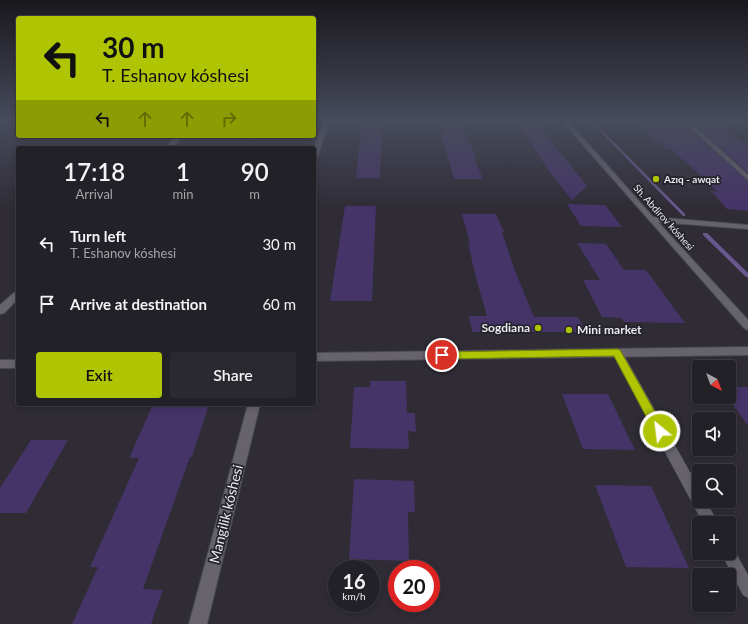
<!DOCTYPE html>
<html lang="en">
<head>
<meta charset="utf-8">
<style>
  :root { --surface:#232128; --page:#2b2930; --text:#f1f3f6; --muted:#a3a3a8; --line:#403e45; --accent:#afc504 }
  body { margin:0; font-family:Lato,sans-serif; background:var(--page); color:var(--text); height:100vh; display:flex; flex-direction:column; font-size:15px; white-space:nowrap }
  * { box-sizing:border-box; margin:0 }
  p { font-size:13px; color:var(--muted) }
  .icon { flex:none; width:22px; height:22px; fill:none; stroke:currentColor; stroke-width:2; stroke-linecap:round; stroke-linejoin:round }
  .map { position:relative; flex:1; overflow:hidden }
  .sheet { position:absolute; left:16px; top:146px; width:300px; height:260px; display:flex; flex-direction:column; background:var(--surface); border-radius:4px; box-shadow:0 2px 6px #0003,0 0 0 1px var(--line) }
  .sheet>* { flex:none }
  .banner { position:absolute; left:16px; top:16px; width:300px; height:122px; border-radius:4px; box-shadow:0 2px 6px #0003,0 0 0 1px var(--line); background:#afc504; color:#111; overflow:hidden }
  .needle { width:26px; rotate:139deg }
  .controls { position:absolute; left:692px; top:360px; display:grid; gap:8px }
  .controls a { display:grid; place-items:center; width:44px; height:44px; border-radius:4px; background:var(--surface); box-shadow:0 2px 6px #0003,0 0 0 1px var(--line); font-size:20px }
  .speed { position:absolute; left:328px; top:560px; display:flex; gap:8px; font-size:20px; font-weight:700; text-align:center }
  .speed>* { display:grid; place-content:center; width:52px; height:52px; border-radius:50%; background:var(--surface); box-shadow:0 2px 6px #0003,0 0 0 1px var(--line); line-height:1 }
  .speed small { font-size:10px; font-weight:400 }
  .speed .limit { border:6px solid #d22; background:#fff; color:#111 }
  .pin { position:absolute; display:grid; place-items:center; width:34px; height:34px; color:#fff; margin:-17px; border:2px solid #fff; border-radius:50%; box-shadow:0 1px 4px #0007 }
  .me { position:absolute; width:44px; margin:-22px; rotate:331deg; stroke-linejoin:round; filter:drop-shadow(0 0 3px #0008) }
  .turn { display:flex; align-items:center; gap:14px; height:84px; padding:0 20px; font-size:18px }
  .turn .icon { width:52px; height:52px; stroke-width:2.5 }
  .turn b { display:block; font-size:28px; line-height:34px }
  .lanes { display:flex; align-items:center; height:38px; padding:0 20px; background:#0003; justify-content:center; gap:20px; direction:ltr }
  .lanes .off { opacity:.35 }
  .eta { display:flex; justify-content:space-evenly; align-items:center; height:68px; text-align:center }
  .eta b { font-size:24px; font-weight:600; line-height:28px }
  .cta { display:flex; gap:8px; margin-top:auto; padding:8px 20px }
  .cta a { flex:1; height:46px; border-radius:4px; background:var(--accent); color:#111; font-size:16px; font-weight:600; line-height:46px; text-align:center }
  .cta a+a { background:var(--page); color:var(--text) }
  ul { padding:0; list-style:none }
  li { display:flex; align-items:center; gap:12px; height:60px; padding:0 20px }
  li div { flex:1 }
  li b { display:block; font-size:15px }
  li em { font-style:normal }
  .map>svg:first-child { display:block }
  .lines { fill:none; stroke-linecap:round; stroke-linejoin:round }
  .stream { fill:#69588f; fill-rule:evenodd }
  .building { fill:#453467 }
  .lane-casing { stroke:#49484f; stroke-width:1 }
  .street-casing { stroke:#49484f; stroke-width:2 }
  .secondary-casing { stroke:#49484f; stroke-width:2 }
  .lane { fill:#66636d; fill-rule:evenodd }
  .street { fill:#66636d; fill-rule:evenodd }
  .secondary { fill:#66636d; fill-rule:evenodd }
  .route { fill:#afc504; stroke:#728003 }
  .poi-dot { fill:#afc504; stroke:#25232b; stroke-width:1.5 }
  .labels { text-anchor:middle; stroke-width:3.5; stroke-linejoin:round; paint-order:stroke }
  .far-poi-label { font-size:10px; font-weight:bold; fill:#e9e8ed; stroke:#25232b; text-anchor:start }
  .far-street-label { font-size:10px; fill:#e9e8ed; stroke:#25232b }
  .poi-label { font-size:12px; font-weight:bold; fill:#e9e8ed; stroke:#25232b; text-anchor:end }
  .near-street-label { font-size:14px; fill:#e9e8ed; stroke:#25232b }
</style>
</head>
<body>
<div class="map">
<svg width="748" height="624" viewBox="0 0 748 624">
  <rect width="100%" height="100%" fill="#2f2c35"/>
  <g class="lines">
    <path class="stream" d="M590,121H593L685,214V216H683Z
      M703,233H707L748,273V277H746L703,235Z"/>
  </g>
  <path class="building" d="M362,121H382L380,178H356Z
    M441,121H459L477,158H474L483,179H454L441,134H443Z
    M516,121H535L587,186L572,200L551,174Z
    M638,121L682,122L748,181V211L727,209L711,191L718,192L683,159H681L672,149H666L660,142H656Z
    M693,123L719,124L748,146V173Z
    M567,204L605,205L622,227L581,226Z
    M345,206H376L372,301H330Z
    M462,214H496L504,232H502L515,271L534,317H578L586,332H472L469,316H487L476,278L468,243H470Z
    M577,243L606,244L624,270H646L685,323L624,322L621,318L602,317L583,280H600Z
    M370,381H406L407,413H415L416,432L408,431L409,449L350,448L354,387H370Z
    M729,387H748V426L729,399Z
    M562,394H608L635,450L583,449Z
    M153,404H209L192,457H190L143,589L163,590L151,624H72L98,567H90L139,458H129Z
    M31,440H68L26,513H0V488Z
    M354,479L414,481L415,512H408L409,561L349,559Z
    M595,485L651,486L689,568L626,567Z"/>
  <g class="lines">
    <g class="lane-casing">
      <path id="lane" d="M617,349L621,350L699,488V501H706L718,523H703L612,353L613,350Z
        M729,546L733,548L748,575V598L743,595L721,553H729Z"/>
    </g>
    <g class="street-casing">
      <path id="street" d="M323,121H329L317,158L314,160V149Z
        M683,121H689L748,175V180Z
        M177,136H183L171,148H165Z
        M18,291V299L4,313L0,314V305L15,292Z
        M248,404H260L207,624H189Z"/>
    </g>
    <g class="secondary-casing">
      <path id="secondary" d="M562,121H568L653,217L748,225V229L658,222L748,320V330L744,328Z
        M748,347V355L314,361V353Z
        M0,360H18V368H0Z"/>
    </g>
    <use href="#lane" class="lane"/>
    <use href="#street" class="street"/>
    <use href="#secondary" class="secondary"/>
  </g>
  <linearGradient id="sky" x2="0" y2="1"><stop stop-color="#1a181d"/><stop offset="0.58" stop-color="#474b5c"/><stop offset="1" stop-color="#474b5c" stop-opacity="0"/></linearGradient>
  <rect width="748" height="208" fill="url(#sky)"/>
  <path class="route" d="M617,349L620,350L664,428L666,431L664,435L660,436L656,435L614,356L442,359L438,358L436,355L438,353L442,352Z"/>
  <g class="poi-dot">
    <circle cx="656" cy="179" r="4"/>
    <circle cx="538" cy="328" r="4"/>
    <circle cx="569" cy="330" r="4"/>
  </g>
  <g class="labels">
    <g class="far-poi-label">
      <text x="664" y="183">Azıq - awqat</text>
    </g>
    <g class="far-street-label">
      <text transform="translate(664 217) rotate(48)" y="4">Sh. Abdirov kóshesi</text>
    </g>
    <g class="poi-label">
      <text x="530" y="332">Sogdiana</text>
      <text x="577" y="334" text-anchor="start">Mini market</text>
    </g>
    <g class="near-street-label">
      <text transform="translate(226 514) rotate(-76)" y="5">Mangilik kóshesi</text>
    </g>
  </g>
</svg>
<div class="controls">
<a><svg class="needle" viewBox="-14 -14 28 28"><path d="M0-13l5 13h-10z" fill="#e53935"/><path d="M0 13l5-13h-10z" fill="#a3a3a8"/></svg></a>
<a><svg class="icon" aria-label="sound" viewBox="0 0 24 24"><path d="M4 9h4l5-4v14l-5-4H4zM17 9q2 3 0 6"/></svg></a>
<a><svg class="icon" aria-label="search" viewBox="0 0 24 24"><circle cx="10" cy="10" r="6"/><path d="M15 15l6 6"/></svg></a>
<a>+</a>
<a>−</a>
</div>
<div class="speed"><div>16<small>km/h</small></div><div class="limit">20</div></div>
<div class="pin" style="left:442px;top:355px;background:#d93025"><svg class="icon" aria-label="arrive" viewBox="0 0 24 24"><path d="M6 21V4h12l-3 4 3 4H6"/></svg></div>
<svg class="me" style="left:660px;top:431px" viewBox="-20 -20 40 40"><circle r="17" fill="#afc504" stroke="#fff" stroke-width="3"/><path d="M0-11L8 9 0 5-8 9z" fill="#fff"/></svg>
<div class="banner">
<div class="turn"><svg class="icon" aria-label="left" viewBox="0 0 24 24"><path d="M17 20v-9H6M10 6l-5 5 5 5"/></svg><div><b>30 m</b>T. Eshanov kóshesi</div></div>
<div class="lanes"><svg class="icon" aria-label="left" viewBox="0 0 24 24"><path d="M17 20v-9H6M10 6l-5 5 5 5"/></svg><svg class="icon off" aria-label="ahead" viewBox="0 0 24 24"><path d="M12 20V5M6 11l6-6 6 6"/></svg><svg class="icon off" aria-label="ahead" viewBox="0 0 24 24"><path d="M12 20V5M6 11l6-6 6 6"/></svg><svg class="icon off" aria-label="right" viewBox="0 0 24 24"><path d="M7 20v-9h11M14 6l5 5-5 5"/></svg></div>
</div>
<section class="sheet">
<div class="eta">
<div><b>17:18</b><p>Arrival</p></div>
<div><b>1</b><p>min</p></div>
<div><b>90</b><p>m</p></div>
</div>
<ul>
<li><svg class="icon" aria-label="left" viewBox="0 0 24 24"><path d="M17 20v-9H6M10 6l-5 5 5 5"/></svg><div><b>Turn left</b><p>T. Eshanov kóshesi</p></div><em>30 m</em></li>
<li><svg class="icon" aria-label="arrive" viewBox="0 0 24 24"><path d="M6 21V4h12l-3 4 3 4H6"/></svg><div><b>Arrive at destination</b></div><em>60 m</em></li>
</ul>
<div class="cta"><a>Exit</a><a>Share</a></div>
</section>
</div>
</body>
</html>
